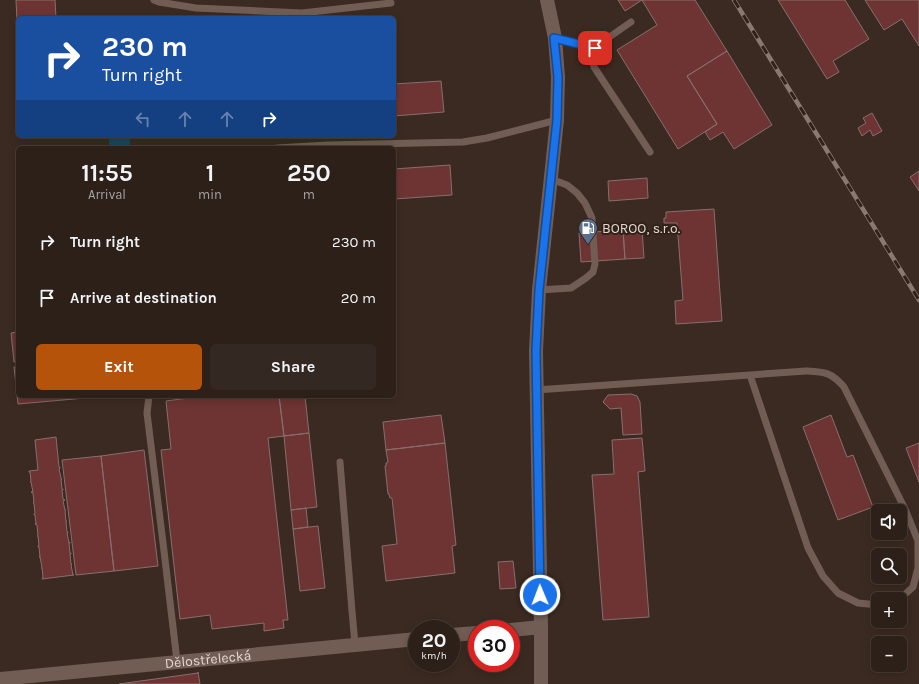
<!DOCTYPE html>
<html lang="en">
<head>
<meta charset="utf-8">
<style>
  :root { --surface:#2c2019; --page:#342822; --text:#f1f3f6; --muted:#a6a3a2; --line:#483e38; --accent:#b45309 }
  body { margin:0; font-family:Karla,sans-serif; background:var(--page); color:var(--text); height:100vh; display:flex; flex-direction:column; font-size:15px; white-space:nowrap }
  * { box-sizing:border-box; margin:0 }
  p { font-size:13px; color:var(--muted) }
  .icon { flex:none; width:22px; height:22px; fill:none; stroke:currentColor; stroke-width:2; stroke-linecap:round; stroke-linejoin:round }
  .map { position:relative; flex:1; overflow:hidden }
  .sheet { position:absolute; left:16px; top:146px; width:380px; height:252px; display:flex; flex-direction:column; background:var(--surface); border-radius:6px; box-shadow:0 2px 10px #0003,0 0 0 1px var(--line) }
  .sheet>* { flex:none }
  .guide { position:absolute; left:16px; top:16px; width:380px; height:122px; border-radius:6px; box-shadow:0 2px 10px #0003,0 0 0 1px var(--line); background:#1a4fa0; color:#fff; overflow:hidden }
  .buttons { position:absolute; left:871px; top:504px; display:grid; gap:8px }
  .buttons a { display:grid; place-items:center; width:36px; height:36px; border-radius:6px; background:var(--surface); box-shadow:0 2px 10px #0003,0 0 0 1px var(--line); font-size:20px }
  .speed { position:absolute; left:408px; top:620px; display:flex; gap:8px; font-size:20px; font-weight:700; text-align:center }
  .speed>* { display:grid; place-content:center; width:52px; height:52px; border-radius:50%; background:var(--surface); box-shadow:0 2px 10px #0003,0 0 0 1px var(--line); line-height:1 }
  .speed small { font-size:10px; font-weight:400 }
  .speed .limit { border:6px solid #d22; background:#fff; color:#111 }
  .pin { position:absolute; display:grid; place-items:center; width:34px; height:34px; color:#fff; margin:-17px; border-radius:8px; box-shadow:0 2px 6px #0006 }
  .me { position:absolute; width:44px; margin:-22px; rotate:359deg; stroke-linejoin:round; filter:drop-shadow(0 0 3px #0008) }
  .turn { display:flex; align-items:center; gap:14px; height:84px; padding:0 20px; font-size:18px }
  .turn .icon { width:52px; height:52px; stroke-width:2.5 }
  .turn b { display:block; font-size:28px; line-height:34px }
  .lanes { display:flex; align-items:center; height:38px; padding:0 20px; background:#0003; justify-content:center; gap:20px; direction:ltr }
  .lanes .off { opacity:.35 }
  .eta { display:flex; justify-content:space-evenly; align-items:center; height:68px; text-align:center }
  .eta b { font-size:24px; font-weight:700; line-height:28px }
  .action { display:flex; gap:8px; margin-top:auto; padding:8px 20px }
  .action a { flex:1; height:46px; border-radius:6px; background:var(--accent); color:#fff; font-size:16px; font-weight:700; line-height:46px; text-align:center }
  .action a+a { background:var(--page); color:var(--text) }
  ul { padding:0; list-style:none }
  li { display:flex; align-items:center; gap:12px; height:56px; padding:0 20px }
  li div { flex:1 }
  li b { display:block; font-size:15px }
  li em { font-style:normal }
  .map>svg:first-child { display:block }
  .water { fill:#184861 }
  .building { fill:#6e3433; stroke:#876f6e }
  .lines { fill:none; stroke-linecap:round; stroke-linejoin:round }
  .lane { stroke:#715d53; stroke-width:7 }
  .street { stroke:#715d53; stroke-width:14 }
  .rail-casing { stroke:#887a73; stroke-width:4.5 }
  .rail { stroke:#312118; stroke-width:3; stroke-dasharray:9; stroke-linecap:butt }
  .route-casing { stroke:#114b97; stroke-width:10 }
  .route { stroke:#1a73e8; stroke-width:7 }
  .labels { text-anchor:middle; stroke-width:4; stroke-linejoin:round; paint-order:stroke }
  .poi-label { font-size:14px; fill:#e2d7d1; stroke:#312118; text-anchor:start }
  .street-label { font-size:14px; fill:#e2d7d1; stroke:#312118 }
</style>
</head>
<body>
<div class="map">
<svg width="919" height="684" viewBox="0 0 919 684">
  <rect width="100%" height="100%" fill="#3b2a21"/>
  <path class="water" d="M109,136H130V148H109Z"/>
  <path class="building" d="M16,0H55L56,18H18V42Z
    M618,0H642L625,11Z
    M642,0H695L727,51L687,76L717,124L678,149L617,50L657,25Z
    M778,0H845L869,39L833,61L839,72L827,79Z
    M865,0H919V46L902,19L884,30Z
    M727,51L772,125L734,149L723,132L710,140L705,132L717,124L687,76Z
    M441,81L444,112L394,116V84Z
    M872,113L882,131L873,136L870,130L862,136L858,128L866,123L863,118Z
    M450,165L452,195L394,199V169Z
    M919,171V191L910,177Z
    M647,178L648,198L609,201L608,181Z
    M714,209L722,321L676,324L675,301L683,300L677,223H664V218H666V212Z
    M642,229L644,258L625,259L623,230Z
    M623,230L625,259L581,262L579,233Z
    M18,332V362H14L11,333Z
    M14,367H18V396H108L18,404Z
    M631,394L637,396L640,402L642,434L623,435L621,408L610,409L603,402L608,395Z
    M203,396H279L284,436L268,438L288,620H283L284,628L264,631V623L212,629L210,615L180,619L161,450L171,449L166,401Z
    M279,396H305L309,433L284,436Z
    M441,415L445,443L386,450L383,422Z
    M831,415L847,457L853,455L873,507L838,520L803,427Z
    M309,433L317,507L291,510L284,436Z
    M56,437L59,467H60V468L59,469L61,478L62,479H61L62,489H63V490H62L63,499L65,500L63,501L65,510H66L65,511L66,521H67L66,522L67,532H68V533H67L69,543L70,542V543H69L70,553H71V554H70L71,564H72L71,565L73,575H74L42,579L43,577L42,568H41L42,567L40,557H39H40L39,547H38V546H39L38,536H37L38,535L37,525L35,524H36L35,515H34V514L35,513L34,504L33,503H34L33,493H32L31,492H33L31,482H30L31,481L30,472H29V471L38,470L35,440Z
    M642,438L645,471L638,472L649,617L603,620L592,475L614,474L612,440Z
    M445,443L456,545L452,546L455,573L386,581L382,546L397,544L392,498H390L389,494H388L385,466H386V463L388,462L386,450Z
    M919,443V482L906,448Z
    M144,450L158,566L114,571L101,456Z
    M101,456L114,571L76,575L62,460Z
    M306,508L308,527L293,529L291,510Z
    M318,526L325,588L300,591L293,529Z
    M513,561L516,588L500,589L498,562Z
    M550,579H554L555,586L550,587Z
    M198,672L200,684H119L198,673Z"/>
  <g class="lines">
    <path class="lane" d="M154,0L159,2L196,8L302,13L391,3
      M631,22L595,47L592,57L594,67L650,152
      M555,38L595,47
      M277,148L327,145L463,142L487,138L557,120
      M539,290L571,288L586,278L593,272L595,264L592,218L585,203L577,193L567,185L551,179
      M750,375L808,548L823,576L838,593L858,603L878,605
      M536,390L806,371C825,372 831,372 844,387L905,509L918,541V568L913,587L900,599
      M149,396L147,413L164,551L177,661
      M340,462L352,611L355,644"/>
    <g class="street">
      <path d="M511,630L541,627"/>
      <path d="M451,635L477,633"/>
      <path id="s1" d="M0,679L417,639"/>
      <path d="M541,684V627L536,351L539,290L557,120L558,77L555,38L547,0"/>
    </g>
    <g class="rail-casing">
      <path id="rail" d="M734,0L919,300"/>
    </g>
    <use href="#rail" class="rail"/>
  </g>
  <g class="lines">
    <g class="route-casing">
      <path id="route" d="M540,595L536,351L539,290L557,120L558,77L554,38L595,48"/>
    </g>
    <use href="#route" class="route"/>
  </g>
  <defs>
    <g id="fuel-pin" transform="scale(1)"><path d="M0 17L-7.5 6A9.5 9.5 0 1 1 7.5 6Z" fill="#5c6f8a" stroke="#312118"/><path d="M-5.5-6h7V0h2V4h1.3V-2.5L3-4.5l.8-.8L6-3V5H2.5V1h-1V6h-7ZM-4.2-4.7v3.2H.2V-4.7Z" fill="#fff"/></g>
  </defs>
  <g fill-rule="evenodd">
    <use href="#fuel-pin" x="588" y="228"/>
  </g>
  <g class="labels">
    <g class="poi-label">
      <text x="602" y="233">BOROO, s.r.o.</text>
    </g>
    <g class="street-label">
      <text dy="5" stroke="none"><textPath href="#s1" startOffset="209">Dělostřelecká</textPath></text>
    </g>
  </g>
</svg>
<div class="buttons">
<a><svg class="icon" aria-label="sound" viewBox="0 0 24 24"><path d="M4 9h4l5-4v14l-5-4H4zM17 9q2 3 0 6"/></svg></a>
<a><svg class="icon" aria-label="search" viewBox="0 0 24 24"><circle cx="10" cy="10" r="6"/><path d="M15 15l6 6"/></svg></a>
<a>+</a>
<a>−</a>
</div>
<div class="speed"><div>20<small>km/h</small></div><div class="limit">30</div></div>
<div class="pin" style="left:595px;top:48px;background:#d93025"><svg class="icon" aria-label="arrive" viewBox="0 0 24 24"><path d="M6 21V4h12l-3 4 3 4H6"/></svg></div>
<svg class="me" style="left:540px;top:595px" viewBox="-20 -20 40 40"><circle r="17" fill="#1a73e8" stroke="#fff" stroke-width="3"/><path d="M0-11L8 9 0 5-8 9z" fill="#fff"/></svg>
<div class="guide">
<div class="turn"><svg class="icon" aria-label="right" viewBox="0 0 24 24"><path d="M7 20v-9h11M14 6l5 5-5 5"/></svg><div><b>230 m</b>Turn right</div></div>
<div class="lanes"><svg class="icon off" aria-label="left" viewBox="0 0 24 24"><path d="M17 20v-9H6M10 6l-5 5 5 5"/></svg><svg class="icon off" aria-label="ahead" viewBox="0 0 24 24"><path d="M12 20V5M6 11l6-6 6 6"/></svg><svg class="icon off" aria-label="ahead" viewBox="0 0 24 24"><path d="M12 20V5M6 11l6-6 6 6"/></svg><svg class="icon" aria-label="right" viewBox="0 0 24 24"><path d="M7 20v-9h11M14 6l5 5-5 5"/></svg></div>
</div>
<section class="sheet">
<div class="eta">
<div><b>11:55</b><p>Arrival</p></div>
<div><b>1</b><p>min</p></div>
<div><b>250</b><p>m</p></div>
</div>
<ul>
<li><svg class="icon" aria-label="right" viewBox="0 0 24 24"><path d="M7 20v-9h11M14 6l5 5-5 5"/></svg><div><b>Turn right</b></div><em>230 m</em></li>
<li><svg class="icon" aria-label="arrive" viewBox="0 0 24 24"><path d="M6 21V4h12l-3 4 3 4H6"/></svg><div><b>Arrive at destination</b></div><em>20 m</em></li>
</ul>
<div class="action"><a>Exit</a><a>Share</a></div>
</section>
</div>
</body>
</html>
